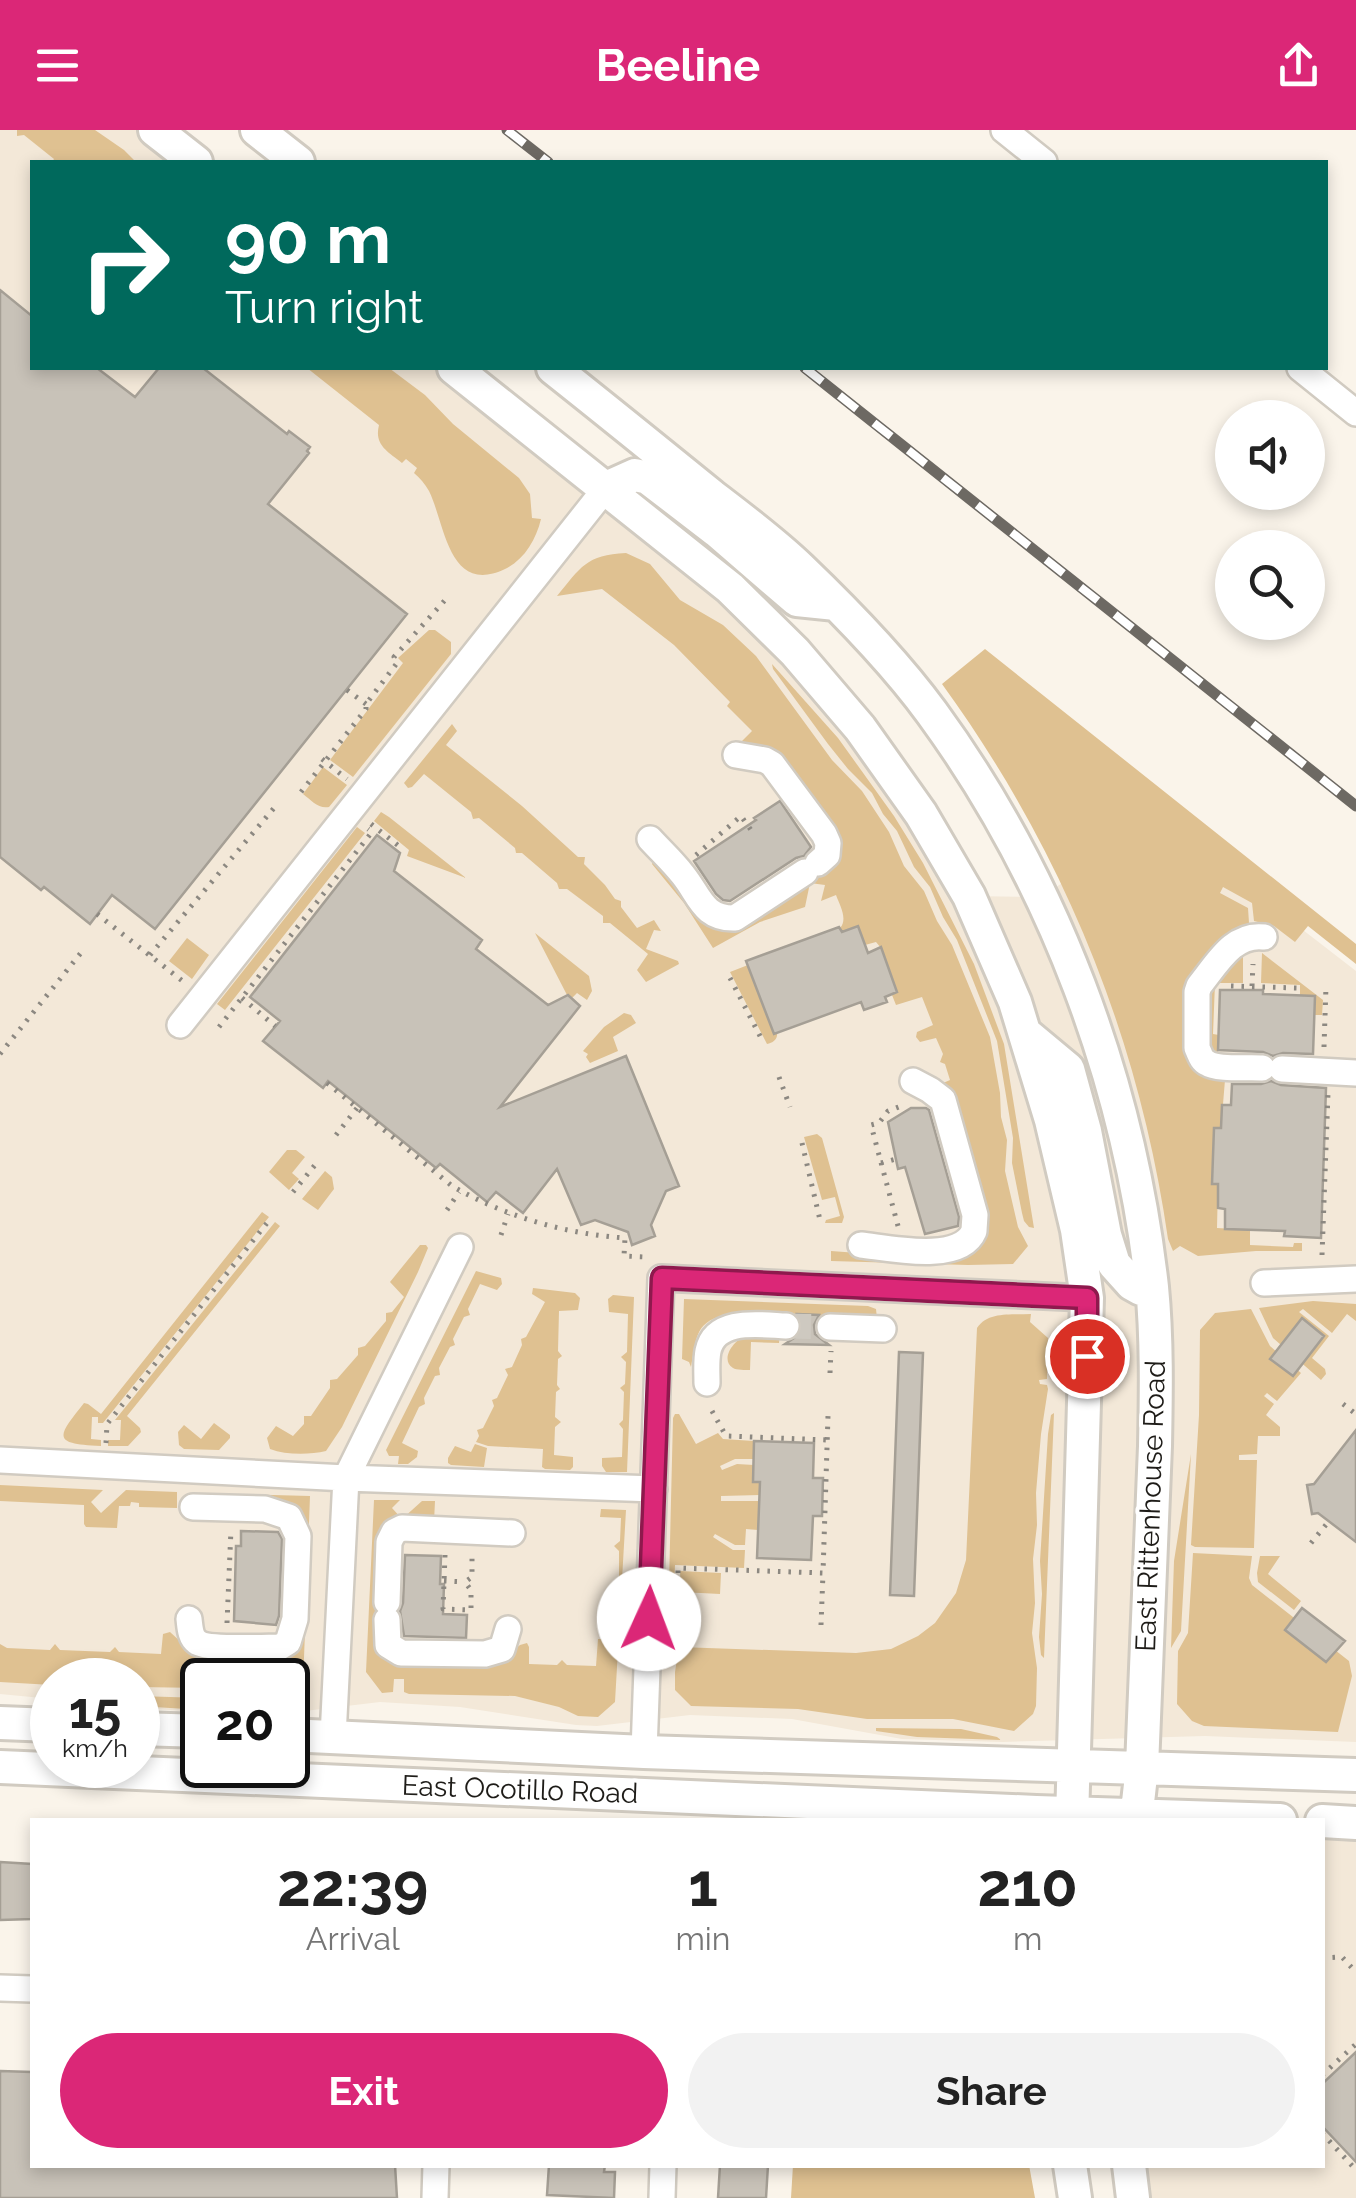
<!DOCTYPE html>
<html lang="en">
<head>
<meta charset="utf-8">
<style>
  :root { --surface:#fff; --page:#f2f2f2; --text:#222; --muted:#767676; --accent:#db2777 }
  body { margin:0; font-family:Raleway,sans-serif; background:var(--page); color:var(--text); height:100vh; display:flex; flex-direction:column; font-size:38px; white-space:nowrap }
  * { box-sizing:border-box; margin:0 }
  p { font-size:32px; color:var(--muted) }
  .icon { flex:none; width:55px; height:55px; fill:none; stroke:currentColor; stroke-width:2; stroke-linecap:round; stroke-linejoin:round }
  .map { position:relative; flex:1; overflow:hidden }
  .panel { position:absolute; left:30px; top:1688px; width:1295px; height:350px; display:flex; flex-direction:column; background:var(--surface); border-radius:0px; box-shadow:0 5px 15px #0003 }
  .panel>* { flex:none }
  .top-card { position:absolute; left:30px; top:30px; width:1298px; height:210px; border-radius:0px; box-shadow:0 5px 15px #0003; background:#00695c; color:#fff; overflow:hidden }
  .fabs { position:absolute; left:1215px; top:270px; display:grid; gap:20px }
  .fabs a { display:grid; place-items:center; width:110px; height:110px; border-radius:50%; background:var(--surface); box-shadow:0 5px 15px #0003; font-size:50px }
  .speed { position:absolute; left:30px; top:1528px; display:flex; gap:20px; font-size:50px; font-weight:700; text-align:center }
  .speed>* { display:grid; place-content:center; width:130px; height:130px; border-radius:50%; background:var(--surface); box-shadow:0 5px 15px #0003; line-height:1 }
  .speed small { font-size:25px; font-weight:400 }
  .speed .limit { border:5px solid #111; border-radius:15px; background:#fff; color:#111 }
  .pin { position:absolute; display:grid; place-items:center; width:85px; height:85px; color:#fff; margin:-42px; border:5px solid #fff; border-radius:50%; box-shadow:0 2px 10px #0007 }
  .me { position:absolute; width:110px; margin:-55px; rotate:2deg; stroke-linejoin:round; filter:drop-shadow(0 0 8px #0008) }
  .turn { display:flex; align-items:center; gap:35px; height:210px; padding:0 30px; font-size:45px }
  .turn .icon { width:130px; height:130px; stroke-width:2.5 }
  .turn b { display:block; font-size:70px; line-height:85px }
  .eta { display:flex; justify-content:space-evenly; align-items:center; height:170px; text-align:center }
  .eta b { font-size:60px; font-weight:700; line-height:70px }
  .primary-button { display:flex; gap:20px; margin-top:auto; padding:20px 30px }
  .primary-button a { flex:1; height:115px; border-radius:60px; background:var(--accent); color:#fff; font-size:40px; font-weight:700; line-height:115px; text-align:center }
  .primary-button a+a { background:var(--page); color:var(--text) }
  header { display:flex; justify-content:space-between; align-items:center; height:130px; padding:0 30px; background:var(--accent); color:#fff; font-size:45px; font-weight:700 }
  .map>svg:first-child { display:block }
  .built { fill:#f3e8d8 }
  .green { fill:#dfc191 }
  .building { fill:#c8c2b8; stroke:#a59f95; stroke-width:2.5 }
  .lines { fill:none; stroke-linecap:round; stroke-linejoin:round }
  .minor-tunnel { stroke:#cec9c0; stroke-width:25; stroke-dasharray:25 12; stroke-linecap:butt }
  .minor-casing { stroke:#d1cbc1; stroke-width:30 }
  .major-casing { stroke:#d1cbc1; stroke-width:38 }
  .path { stroke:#8c8881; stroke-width:5; stroke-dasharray:2.5 8; stroke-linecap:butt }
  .minor { stroke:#fff; stroke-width:25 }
  .major { stroke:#fff; stroke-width:32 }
  .rail-casing { stroke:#6d6963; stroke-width:11 }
  .rail { stroke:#fff; stroke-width:8; stroke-dasharray:22; stroke-linecap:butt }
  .route-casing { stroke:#8e194d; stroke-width:25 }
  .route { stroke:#db2777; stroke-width:18 }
  .labels { text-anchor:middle; stroke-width:8; stroke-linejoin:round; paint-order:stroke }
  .street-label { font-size:28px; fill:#1e1c18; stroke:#fff }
</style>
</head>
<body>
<header><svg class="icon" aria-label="menu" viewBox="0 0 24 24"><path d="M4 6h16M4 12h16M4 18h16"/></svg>Beeline<svg class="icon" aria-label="share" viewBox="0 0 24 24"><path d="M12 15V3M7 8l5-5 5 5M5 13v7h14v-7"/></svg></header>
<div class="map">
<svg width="1356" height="2068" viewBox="0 0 1356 2068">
  <rect width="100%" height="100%" fill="#faf4ea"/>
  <path class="built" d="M0,0H155L196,32H32V238H454L795,522L969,766L1042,767L1157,687L1356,841V1612L1205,1606L1003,1612L902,1609L792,1589L690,1585L597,1596L576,1595L460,1577L380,1572L288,1583V1550H202V1582L138,1578V1550H52V1569L0,1564Z
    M1323,1708L1356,1710V2068H1148L1144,2035H1322Z"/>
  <path class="green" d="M17,0H95L124,20L136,32H52L54,29L24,5L17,6Z
    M307,238H389L425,265L453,294L519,348L530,364L532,388L541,389C536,410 524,430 505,439C448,466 445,393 429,361C425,354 420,348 414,343L417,338L406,329L402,333C387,321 374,315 379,295Z
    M626,423L650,434L680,470L723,495L756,526L832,630L862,661L889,702L904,736L924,761L937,791L952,815L990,907L1000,963L1001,987L1007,1010L1005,1041L1018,1097L1028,1116L1013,1134L968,1135L831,1131V1121L938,1129L971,1118L934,957L950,950L945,934L940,932L943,924L936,908L920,912L916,907L917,902L933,895L922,867L896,875L892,865L897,862L881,818L876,812L865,815L858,797L841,803L840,798C848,789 840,776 836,765L821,771L825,755L810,753L805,777L760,792L713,818L684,773L652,734L654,730L714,795L835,721L741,616V612L752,601L727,576L730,572L674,515L602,459L557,466C581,437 586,425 626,423Z
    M429,500H435L451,512V524L353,647L330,630L403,533L398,528Z
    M985,519L1356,814V834L1308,796L1295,812L1274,796L1254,791L1252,773L1223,757L1220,763L1248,778L1249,793L1228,808L1188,914L1262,946V951L1225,950L1221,998L1214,999L1212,1054H1218L1217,1098L1250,1100V1115L1293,1117L1294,1113H1302V1121H1256L1198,1126L1180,1116L1173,1121L1168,1109C1139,906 1062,719 942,554Z
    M772,534L838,608L894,686L923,733L974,834L1004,914L1034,1098L1029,1097L1024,1091L1022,1083L1012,1033L1013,1008L997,911L957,810L943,787L930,757L914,737L897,701L883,684L872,663L848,639L828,614L773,539Z
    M452,594L457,601L446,615L522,676L578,727H585L584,734L605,755L615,769L621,771V777L637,798L654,790L661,801L654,800L646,819L678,831L679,834L646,852L637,840L648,824L610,793H603V786L567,759H559L557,753L522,723H516L515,718L479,688L473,689L471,682L424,644L412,657L408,658L404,653Z
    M323,637L347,655L329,677C318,679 311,670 303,664Z
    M381,682L389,687L466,748L407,726L409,720L374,691Z
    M357,697L365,703L225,880L217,874Z
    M535,803L589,846L592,861L587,870L577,863L572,868L567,865Z
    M187,808L209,825L192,849L169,831Z
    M1243,821V853H1215L1213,904L1219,905L1218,927L1210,924L1205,862Z
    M1262,823L1323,870L1322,885H1314L1315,866L1300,865V855L1261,853Z
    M748,835L774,904L777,903C778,909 773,913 767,914L730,842Z
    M624,883L631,885L636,893L613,907L618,921L590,933L586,927L588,924L583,921L604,897Z
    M817,1004L822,1008L844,1087L842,1093H825L826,1090L840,1086L835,1067L822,1070L804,1007Z
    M287,1020H296L305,1027L292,1043L299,1049L289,1060L269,1042Z
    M325,1041L332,1047L334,1059L318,1080L302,1069Z
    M262,1082L269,1087L103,1293H98V1287H92L91,1309L101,1310V1316C51,1314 57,1307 84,1273L88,1274L101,1284Z
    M275,1092L280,1096L127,1286L140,1298L141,1302L128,1316H108V1310H120L121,1290H115Z
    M420,1115H426L428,1118L418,1142L342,1297L326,1321C309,1325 286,1325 270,1319L267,1308L276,1296L293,1306L304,1294V1286H311L330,1258V1250L337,1249L358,1225V1218L365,1216L386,1191V1183L392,1182L404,1167L390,1152Z
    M476,1141L501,1148L502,1154L497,1160L480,1154L468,1179L470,1185L464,1187L453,1209L455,1215L450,1217L439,1238L440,1245L435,1246L424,1268L425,1274L419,1277L402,1313L418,1321L417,1327L408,1334H398L399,1326H389L386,1320Z
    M533,1158L575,1163L580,1168L578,1180L559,1181L558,1221L562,1226L558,1229L557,1255L560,1259L556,1262L555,1287L561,1292L555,1297L554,1325L573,1327V1337L570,1340L545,1339L542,1337L543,1319L488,1316L476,1312L479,1306L477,1300L483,1298L494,1276L492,1270L497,1268L508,1245L505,1239L512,1237L522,1215L521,1209L526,1207L545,1172L532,1164Z
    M613,1165L634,1167L627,1342H606L602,1336V1328L622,1327L623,1299L619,1294L623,1290L624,1262L620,1258L625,1254L626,1232L621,1227L627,1222L628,1184L609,1182L608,1169Z
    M684,1169L868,1176L876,1179L877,1189L731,1184C694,1190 697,1207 691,1237L689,1232L682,1229Z
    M1313,1171L1356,1174V1191L1347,1184L1332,1203L1303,1179L1299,1182L1329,1206L1312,1228L1325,1239L1326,1244L1321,1250L1273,1208L1259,1178Z
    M1251,1179L1270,1216L1301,1243L1277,1271L1267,1263L1264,1266L1274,1274L1266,1285L1280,1297V1306H1258L1257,1324L1239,1325V1330H1257L1254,1418L1195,1417L1191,1415L1199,1285L1200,1200L1215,1183Z
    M1031,1184L1030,1192L1048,1208L1047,1249L1039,1250L1040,1254L1047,1255L1048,1259L1041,1304L1036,1363L1037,1395L1033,1429L1035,1473L1032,1503L1037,1538L1036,1576L1033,1584L1014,1601L953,1589H867L798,1579L691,1576L675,1560V1542L679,1517L856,1523L891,1519L918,1506L935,1493L956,1463L966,1430L977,1198C988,1181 1012,1185 1031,1184Z
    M780,1203L779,1213L751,1212L750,1240C746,1240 736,1240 733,1238C719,1229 735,1209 746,1206C756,1203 769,1204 780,1203Z
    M1054,1283L1044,1528L1041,1525L1039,1507L1042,1464L1040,1431L1048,1304L1051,1285Z
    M675,1284H679L696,1314L718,1303L723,1309L754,1311V1329H735L720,1336L722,1340L737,1334L754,1335L753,1351L760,1352V1365L721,1366V1371H760L758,1400L746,1399L745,1415H735L715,1404L713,1407L733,1420H745L744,1438L675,1435L674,1460L669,1454L673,1288Z
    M214,1293L230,1305V1308L219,1320L184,1319L179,1315L178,1302L184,1295L201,1309Z
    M475,1314L487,1318L484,1337L451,1335L448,1333V1328L455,1316L471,1322Z
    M1191,1324L1181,1501L1171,1518L1174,1431Z
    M0,1355L103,1360L91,1372L101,1383L126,1360L177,1362V1378L139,1377V1373L131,1372L130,1376H119L117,1398L86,1397L84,1394V1375L0,1371Z
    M235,1364L310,1366L303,1555L288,1571V1550H202V1558L138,1557V1550H52V1555L0,1552V1514L7,1518L50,1520L55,1514L60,1520L110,1522L115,1517L119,1522L161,1524L163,1504L170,1502L182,1513L279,1523L304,1407L235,1370Z
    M374,1370H400L392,1378L402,1389L422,1371H435L434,1392L401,1391L379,1514L507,1525L520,1515L527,1513L529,1517V1534L557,1535L562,1530L567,1535L596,1536L598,1509H617V1492L612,1487L617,1482L619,1459L614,1453L619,1449V1421L614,1416L620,1411L621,1388L600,1387L601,1379L626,1380L615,1572L598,1587L578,1586L559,1577L515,1566L409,1564L404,1562V1549H394L393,1562L382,1563L366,1542Z
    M1193,1423L1252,1426L1249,1448L1252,1455L1349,1531L1352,1546L1338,1602L1204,1596L1192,1591L1177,1574L1178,1521L1188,1503Z
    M1260,1426H1280L1268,1444L1301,1471L1294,1480L1258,1452L1257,1443Z
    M680,1441L721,1443L720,1464L681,1462Z
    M138,1566L202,1568V1580L138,1576Z
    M876,1598L961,1599L997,1607L1001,1610L917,1607L876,1601Z
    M793,2035H1029L1035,2068H791Z"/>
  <path class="building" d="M0,160L32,186V238H97L135,267L159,238H203L287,304L289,301L310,317L307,321L309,323L268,374L407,484L155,799L112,765L90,794L44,757L41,760L0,727Z
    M780,671L811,717L804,726L796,728L730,771L723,770L716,764L694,731L756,690L754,688Z
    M377,705L400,723L394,741L482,810L476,819L548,875L568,865L580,876L500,977L626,926L679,1056L666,1061L651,1095L655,1106L632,1115L628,1102L595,1090L581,1095L557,1039L523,1083L496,1062L487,1072L440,1034L436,1038L328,951L323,958L263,911L280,891L250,867Z
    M858,796L868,823L881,817L897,862L885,867L887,872L864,880L861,872L774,904L746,831L839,797L842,802Z
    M1220,860H1263V864L1315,866L1313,924L1283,923L1273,926L1263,922L1218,920Z
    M1271,951L1281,955L1326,958L1321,1108L1284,1106L1285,1101L1225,1099V1079L1218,1078V1054H1212L1214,998H1221L1222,975H1231L1232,954H1261Z
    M911,978H926L929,980L959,1087L958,1096L925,1104L905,1037L898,1039L888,992Z
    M797,1184L819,1185L814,1195L815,1204L829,1215L785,1214L800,1204L802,1196Z
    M1302,1188L1324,1206L1293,1246L1270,1229Z
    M899,1222L923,1223L914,1466L890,1465Z
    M1356,1300V1412L1318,1383L1312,1384L1307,1355L1314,1354Z
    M754,1311L814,1313L813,1348H823L822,1386H813L811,1430L757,1428L760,1352H753Z
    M241,1401L278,1402L282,1409L279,1486L276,1495L234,1491L236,1416H241Z
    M405,1425L441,1426L440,1454H444L443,1484L467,1485L466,1508L404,1506L400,1481L403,1473Z
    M1302,1478L1345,1511L1326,1532L1285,1500Z
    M0,1732L32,1734V1789L0,1790Z
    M1356,1922V2032L1322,1996V1954Z
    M0,1941L32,1942V2035H395L397,2068H0Z
    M549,2035H605L604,2042H615L614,2068L547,2065Z
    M720,2035H768L766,2068H718Z"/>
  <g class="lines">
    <path class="minor-tunnel" d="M786,1196L830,1197"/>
    <g class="minor-casing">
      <path id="minor" d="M1004,0L1044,32
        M1300,238L1356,283
        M736,625L765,630L772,634L824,704L828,713L827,725L818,733
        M650,709C661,721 673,732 683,745C700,766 703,789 735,788L805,742
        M180,895L606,358
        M1262,938C1249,937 1217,940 1207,933C1201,930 1200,924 1197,918V862L1199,856C1217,834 1233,803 1264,807
        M1282,939L1356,943
        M861,1115C889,1118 960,1134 974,1101C974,1099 975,1086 975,1085L943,970L930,960L913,951
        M1264,1153L1356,1149
        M830,1197L883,1199
        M707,1253C707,1243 706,1231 708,1221C715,1187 761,1195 786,1196
        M0,1330L346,1348L654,1359
        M387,1472L389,1412L394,1402L402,1398L512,1403
        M189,1489C190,1497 190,1507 197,1512C207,1520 265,1517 280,1517L288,1512L295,1489L298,1406L289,1387L265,1379L193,1377
        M387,1490L388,1515L401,1523L485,1524L502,1519L508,1499
        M333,1607L346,1348L460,1117
        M644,1622L661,1148L1087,1168
        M0,1858L32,1859
        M435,2068L436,2035
        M662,2068L663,2035"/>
    </g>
    <g class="major-casing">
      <path id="major" d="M155,0L196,32
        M257,0L298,32
        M454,238L730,458L795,522L860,598L921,684L969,766L1015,872L1051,990L1077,1100L1087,1168L1072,1690
        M553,238C606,280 659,323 712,366C742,389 773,412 800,438C847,483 894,531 932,583C1054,750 1129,952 1152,1157C1157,1209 1156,1264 1155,1316L1142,1637L1136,1690
        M606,358L635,345L648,348L717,401L797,470L836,474
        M1026,904L1068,939L1085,1001L1105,1105L1114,1134L1132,1154L1141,1159H1152
        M0,1593L52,1595
        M138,1599L202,1601
        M288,1605L644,1622L1356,1645
        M0,1637L1036,1682L1280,1690
        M1322,1691L1356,1693
        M1070,2035L1075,2068
        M1129,2035L1133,2068"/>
    </g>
    <path class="path" d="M347,560L366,574
      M322,629L347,649
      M301,662L366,579V574L397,533L394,527L446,469
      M371,694L400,717L397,720
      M696,725L741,686L751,700
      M97,784L185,853
      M150,825L274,678
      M730,848L761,908
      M1231,856L1298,858
      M1252,856L1253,834
      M242,868L275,896
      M219,897L372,702L368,699
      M1324,917L1326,856
      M0,924L84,819
      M779,947L790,977
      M327,953L452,1056C504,1086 565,1104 625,1108L624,1126L645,1127
      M336,1005L357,978
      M802,1013L820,1090
      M881,1033L896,1029
      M293,1062L315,1035
      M447,1080L459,1062
      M898,1096L871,995L879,993L888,981L904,975
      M501,1105L508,1084
      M1322,1125L1328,963
      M830,1243L831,1221
      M1343,1274L1356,1284
      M712,1281L726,1306L828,1310
      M106,1313L107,1294L271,1088
      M1311,1413L1329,1391
      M445,1425L443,1479L471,1480V1460L465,1452L472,1447V1423
      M678,1443V1438L823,1443L828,1286
      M444,1451L465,1452
      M227,1493L231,1399
      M821,1495L823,1443
      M1322,1828L1342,1827L1353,1839
      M1322,1945L1356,1914
      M1322,2003L1356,2040"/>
    <use href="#minor" class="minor"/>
    <use href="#major" class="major"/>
    <g class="rail-casing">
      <path id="rail" d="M507,0L548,32
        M805,238L1356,676"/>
    </g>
    <use href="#rail" class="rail"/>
  </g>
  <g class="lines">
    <g class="route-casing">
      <path id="route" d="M649,1489L662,1148L1087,1168V1226"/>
    </g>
    <use href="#route" class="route"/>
  </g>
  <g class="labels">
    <g class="street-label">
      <text transform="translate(1150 1376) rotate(-88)" y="10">East Rittenhouse Road</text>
      <text transform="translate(520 1659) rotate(2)" y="10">East Ocotillo Road</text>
    </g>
  </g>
</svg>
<div class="fabs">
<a><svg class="icon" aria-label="sound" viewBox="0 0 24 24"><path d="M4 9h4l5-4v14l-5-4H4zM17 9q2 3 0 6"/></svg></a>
<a><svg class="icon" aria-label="search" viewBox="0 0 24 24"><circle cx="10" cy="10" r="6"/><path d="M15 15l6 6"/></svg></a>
</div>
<div class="speed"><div>15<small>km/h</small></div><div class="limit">20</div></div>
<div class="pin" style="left:1087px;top:1226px;background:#d93025"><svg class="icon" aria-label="arrive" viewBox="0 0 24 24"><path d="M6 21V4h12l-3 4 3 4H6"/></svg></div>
<svg class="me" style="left:649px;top:1489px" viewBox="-20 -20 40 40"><circle r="19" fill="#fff"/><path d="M0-13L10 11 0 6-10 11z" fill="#db2777"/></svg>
<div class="top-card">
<div class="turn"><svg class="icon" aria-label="right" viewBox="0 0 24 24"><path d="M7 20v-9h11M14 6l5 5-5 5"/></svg><div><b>90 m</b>Turn right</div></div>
</div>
<section class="panel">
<div class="eta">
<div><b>22:39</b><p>Arrival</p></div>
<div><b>1</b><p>min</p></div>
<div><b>210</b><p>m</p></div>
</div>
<div class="primary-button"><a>Exit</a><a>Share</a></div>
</section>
</div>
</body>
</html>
